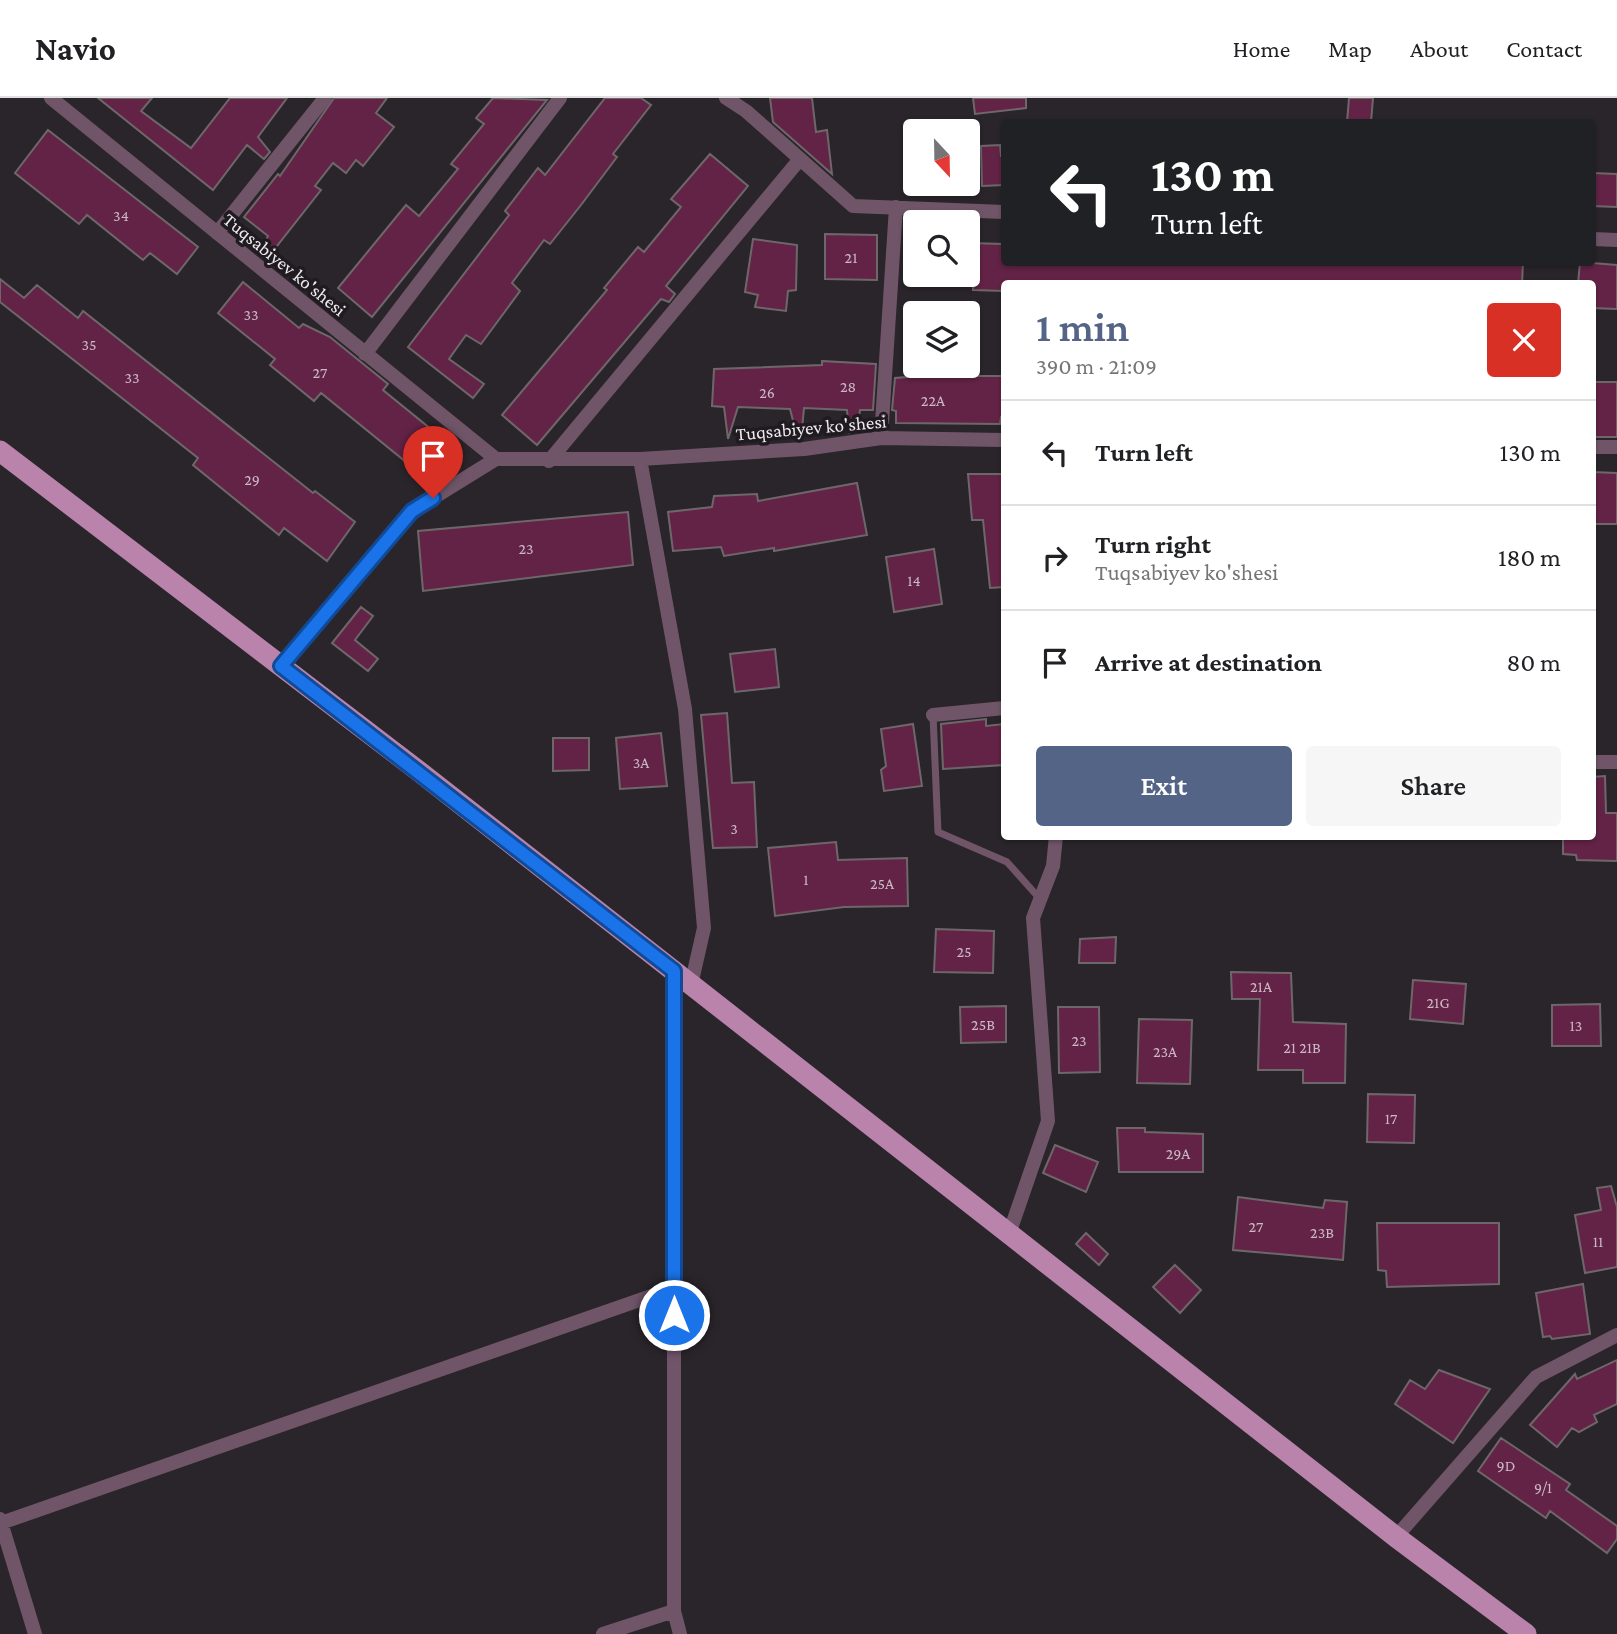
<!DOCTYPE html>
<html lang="en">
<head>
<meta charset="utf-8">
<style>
  :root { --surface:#fff; --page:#f6f6f6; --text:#202124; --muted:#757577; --line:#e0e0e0; --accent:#546486 }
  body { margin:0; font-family:"Crimson Pro",serif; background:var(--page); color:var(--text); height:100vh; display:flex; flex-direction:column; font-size:26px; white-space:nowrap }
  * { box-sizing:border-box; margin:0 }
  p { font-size:23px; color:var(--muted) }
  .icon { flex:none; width:38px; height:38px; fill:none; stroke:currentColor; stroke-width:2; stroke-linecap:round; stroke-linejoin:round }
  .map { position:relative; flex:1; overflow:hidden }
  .drawer { position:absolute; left:1001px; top:182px; width:595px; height:560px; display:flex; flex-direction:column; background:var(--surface); border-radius:7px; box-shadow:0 2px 5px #0004 }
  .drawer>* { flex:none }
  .hud { position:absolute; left:1001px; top:21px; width:595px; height:147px; border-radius:7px; box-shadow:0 2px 5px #0004; background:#202124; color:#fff; overflow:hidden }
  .needle { width:46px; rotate:158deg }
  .fabs { position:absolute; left:903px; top:21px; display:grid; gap:14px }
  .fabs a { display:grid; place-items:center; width:77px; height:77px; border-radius:7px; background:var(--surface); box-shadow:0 2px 5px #0004; font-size:35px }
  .pin { position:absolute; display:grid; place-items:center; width:60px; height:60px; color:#fff; margin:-72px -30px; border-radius:50% 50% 50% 0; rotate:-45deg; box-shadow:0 0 7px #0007 }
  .pin .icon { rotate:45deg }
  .me { position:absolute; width:77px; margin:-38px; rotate:0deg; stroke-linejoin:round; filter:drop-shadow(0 0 5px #0008) }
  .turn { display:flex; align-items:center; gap:24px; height:147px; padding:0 35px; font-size:32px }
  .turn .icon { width:91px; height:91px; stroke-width:2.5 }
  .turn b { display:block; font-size:49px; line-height:60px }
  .round { display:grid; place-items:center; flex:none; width:74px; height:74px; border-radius:7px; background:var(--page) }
  .overview { display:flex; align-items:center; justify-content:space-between; height:119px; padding:0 35px }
  h1 { font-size:42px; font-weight:600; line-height:52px; color:var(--accent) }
  .button { display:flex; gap:14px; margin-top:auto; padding:14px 35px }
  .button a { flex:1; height:80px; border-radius:7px; background:var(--accent); color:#fff; font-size:28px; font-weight:600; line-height:80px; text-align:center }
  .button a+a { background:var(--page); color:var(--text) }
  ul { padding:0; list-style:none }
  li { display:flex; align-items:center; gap:21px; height:105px; padding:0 35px; border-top:2px solid var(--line) }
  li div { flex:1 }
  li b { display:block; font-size:26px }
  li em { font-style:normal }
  header { display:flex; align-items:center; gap:42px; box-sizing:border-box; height:98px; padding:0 35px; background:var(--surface); border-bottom:2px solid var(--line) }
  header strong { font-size:33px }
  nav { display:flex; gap:38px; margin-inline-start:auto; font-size:24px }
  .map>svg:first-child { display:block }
  .building { fill:#632346; stroke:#6e676a; stroke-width:2 }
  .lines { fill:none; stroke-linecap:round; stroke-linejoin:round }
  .lane { stroke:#705569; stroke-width:7 }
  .street { stroke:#705569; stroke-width:14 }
  .primary { stroke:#b983ab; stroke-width:21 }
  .route-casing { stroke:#114b97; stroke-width:18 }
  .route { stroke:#1a73e8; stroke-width:12 }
  .labels { text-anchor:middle; stroke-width:7; stroke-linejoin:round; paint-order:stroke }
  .number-label { font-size:16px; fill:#cbb8c4 }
  .street-label { font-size:19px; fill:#eeeaee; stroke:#201b20 }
</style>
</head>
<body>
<header>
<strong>Navio</strong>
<nav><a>Home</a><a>Map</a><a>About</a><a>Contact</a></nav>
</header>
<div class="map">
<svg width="1617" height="1536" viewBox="0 0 1617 1536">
  <rect width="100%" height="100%" fill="#2a252a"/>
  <path class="building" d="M98,0H152L141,13L191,50L230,0H287L258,39L270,54L264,61L247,47L213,92Z
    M334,0H387L376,15L394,29L363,68L356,62L346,75L333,65L315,88L321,92L266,162L258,156L268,138L244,119L278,76L280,78Z
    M493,0L547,2L372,219L338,190L406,107L419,118L458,71L451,66L484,26L476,20Z
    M605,0H641L651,7L613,56L617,59L581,107L550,146L544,142L512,185L520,193L481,246L466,237L449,261L484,286L473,300L408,249L509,117L505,113L538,70L545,77Z
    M770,0H812L816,34L827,32L832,76L773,24Z
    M973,0H1026V10L975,16Z
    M1349,0H1373L1371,24H1347Z
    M48,32L198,149L177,176L150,155L143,162L87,117L79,126L15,75Z
    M1000,47L1001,58H1004V87L982,88L981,48Z
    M710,56L748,88L666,188L675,196L669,204L661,201L537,347L502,317L607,192L604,190L638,149L644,154L681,109L671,101Z
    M1592,75L1617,76V109L1592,108Z
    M825,136L877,137V182L825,181Z
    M753,141L797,147L796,192L788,193L786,213L755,209L758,197L745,194Z
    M968,145L1004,146V164H1523L1522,186H1004V193L973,192L974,165H968Z
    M1580,164L1617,167V211L1592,210V186H1578Z
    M0,181L24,200L37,187L78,220L83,213L313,395L315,393L355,424L327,463L284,430L279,437L193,367L198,360L0,204Z
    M243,184L299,230L303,226L330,239L388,286L383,292L432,332L406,364L321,295L314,303L270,267L275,261L218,215Z
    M822,263L876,266L873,312H860L857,334L849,335L847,312L804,310L801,342H798L790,311L738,309L728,341L724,309L712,308L714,271L822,267Z
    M908,271L969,272V278H1004V318L1001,319L1000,326L896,325V313L892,312L895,280L907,279Z
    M1592,284H1617V339H1592Z
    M1592,374L1617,375V426H1592Z
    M968,376H1004V489L990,490L983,422H972Z
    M857,385L867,437L774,453V450L724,458L721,449L673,453L668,414L712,409L714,398L757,396L758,403Z
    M628,414L633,467L423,493L418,433Z
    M934,451L942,506L894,514L886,459Z
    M361,509L373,518L355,542L378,561L368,573L332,545Z
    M775,551L779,589L735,594L730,556Z
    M727,615L732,685L754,684L757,749L713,750L701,617Z
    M986,621V628L1004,626V667L943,671L941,626Z
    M913,626L922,688L884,693L881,672L886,668L881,631Z
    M661,635L667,688L620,691L616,640Z
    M553,640H589V672L553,673Z
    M1605,678L1606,715H1617V763L1577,762L1576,757L1563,756V738H1592V679Z
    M836,744L838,762L907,760L908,808L844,809L775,818L768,750Z
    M936,831L994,833L993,875L934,874Z
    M1116,839L1115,865H1079L1080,841Z
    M1231,874L1291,875L1293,924L1346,926L1345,985H1303V972H1258L1260,901H1232Z
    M1413,882L1466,886L1463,926L1410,921Z
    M1600,906L1601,948H1552V907Z
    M1006,908V944L961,945L960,909Z
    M1058,909H1099L1100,974L1059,975Z
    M1139,921L1192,922L1190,986L1137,985Z
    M1368,996L1415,997L1414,1045L1367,1044Z
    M1117,1030H1145V1034L1203,1036V1074H1119Z
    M1055,1047L1098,1064L1086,1094L1043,1075Z
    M1611,1088L1617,1109V1169L1585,1175L1575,1117L1601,1112L1597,1090Z
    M1238,1099L1323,1110L1325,1102L1347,1104L1343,1162L1233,1152Z
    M1377,1125H1499V1186L1387,1189L1386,1173L1378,1172Z
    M1086,1135L1108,1156L1099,1167L1076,1146Z
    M1175,1167L1201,1192L1180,1215L1153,1189Z
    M1583,1186L1590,1236L1552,1241L1550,1238L1543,1239L1536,1195Z
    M1617,1262V1306L1594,1317L1597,1324L1579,1334L1572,1330L1557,1349L1530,1327L1575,1276L1577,1281Z
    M1439,1272L1490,1291L1453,1345L1395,1306L1410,1282L1425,1291Z
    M1501,1340L1570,1386L1566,1392L1617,1428V1441L1607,1455L1550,1413L1546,1420L1478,1373Z"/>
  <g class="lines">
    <path class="lane" d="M933,617L938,734L1007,764L1040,801"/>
    <path class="street" d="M51,0L496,361
      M726,0L746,13L853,108L1004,114
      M217,135L325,0
      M1592,141L1617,142
      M365,256L560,0
      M881,340L896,109
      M1592,349H1617
      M640,361L685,611L704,830L691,887
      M549,363L800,61
      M281,568L412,413L496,361H640L804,351L881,340L1004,342
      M933,617L1004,610
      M1592,664H1617
      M674,873V1513L680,1536
      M1009,1136L1048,1023L1033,820L1053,768L1056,738
      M0,1421L35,1536
      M1,1425L674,1190
      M1396,1439L1536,1279L1617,1237
      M603,1536L674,1513"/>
    <path class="primary" d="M0,353L416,671L1396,1439L1526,1536"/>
  </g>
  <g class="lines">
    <g class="route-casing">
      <path id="route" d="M433,400L412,413L281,568L674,873V1217"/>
    </g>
    <use href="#route" class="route"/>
  </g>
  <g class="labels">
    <g class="number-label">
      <text x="121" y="123">34</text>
      <text x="851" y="165">21</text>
      <text x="251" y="222">33</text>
      <text x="89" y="252">35</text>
      <text x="320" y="280">27</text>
      <text x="132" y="285">33</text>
      <text x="848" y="294">28</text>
      <text x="767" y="300">26</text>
      <text x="933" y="308">22A</text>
      <text x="252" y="387">29</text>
      <text x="526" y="456">23</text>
      <text x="914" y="488">14</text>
      <text x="641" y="670">3A</text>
      <text x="734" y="736">3</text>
      <text x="806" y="787">1</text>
      <text x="882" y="791">25A</text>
      <text x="964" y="859">25</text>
      <text x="1261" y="894">21A</text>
      <text x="1438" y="910">21G</text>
      <text x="983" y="932">25B</text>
      <text x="1576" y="933">13</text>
      <text x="1079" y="948">23</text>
      <text x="1302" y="955">21 21B</text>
      <text x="1165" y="959">23A</text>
      <text x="1391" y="1026">17</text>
      <text x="1178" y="1061">29A</text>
      <text x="1256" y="1134">27</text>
      <text x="1322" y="1140">23B</text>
      <text x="1598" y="1149">11</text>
      <text x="1506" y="1373">9D</text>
      <text x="1543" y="1395">9/1</text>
    </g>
    <g class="street-label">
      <text transform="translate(285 166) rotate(39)" y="7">Tuqsabiyev ko'shesi</text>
      <text transform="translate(811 329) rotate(-5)" y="7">Tuqsabiyev ko'shesi</text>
    </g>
  </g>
</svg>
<div class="fabs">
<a><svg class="needle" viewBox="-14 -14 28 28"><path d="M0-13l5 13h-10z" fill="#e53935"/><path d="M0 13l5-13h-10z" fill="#757577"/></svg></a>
<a><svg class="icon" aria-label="search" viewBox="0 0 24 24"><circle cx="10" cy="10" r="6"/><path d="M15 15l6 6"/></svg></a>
<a><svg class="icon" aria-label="layers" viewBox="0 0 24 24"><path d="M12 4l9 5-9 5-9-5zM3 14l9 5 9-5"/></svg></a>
</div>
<div class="pin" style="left:433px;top:400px;background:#d93025"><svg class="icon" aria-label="arrive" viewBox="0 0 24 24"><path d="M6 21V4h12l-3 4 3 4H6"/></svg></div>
<svg class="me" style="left:674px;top:1217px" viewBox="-20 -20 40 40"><circle r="17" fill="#1a73e8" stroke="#fff" stroke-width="3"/><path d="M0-11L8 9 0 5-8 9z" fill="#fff"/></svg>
<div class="hud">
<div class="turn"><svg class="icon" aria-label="left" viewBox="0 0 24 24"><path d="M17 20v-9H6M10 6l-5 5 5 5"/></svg><div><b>130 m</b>Turn left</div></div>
</div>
<section class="drawer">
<div class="overview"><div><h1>1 min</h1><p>390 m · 21:09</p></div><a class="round" style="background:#d93025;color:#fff"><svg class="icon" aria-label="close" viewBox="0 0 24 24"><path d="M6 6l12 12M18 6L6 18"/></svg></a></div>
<ul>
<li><svg class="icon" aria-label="left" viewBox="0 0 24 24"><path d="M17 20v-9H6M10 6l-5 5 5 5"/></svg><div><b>Turn left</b></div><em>130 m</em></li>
<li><svg class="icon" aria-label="right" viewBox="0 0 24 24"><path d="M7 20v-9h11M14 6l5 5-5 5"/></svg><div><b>Turn right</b><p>Tuqsabiyev ko'shesi</p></div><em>180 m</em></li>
<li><svg class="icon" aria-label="arrive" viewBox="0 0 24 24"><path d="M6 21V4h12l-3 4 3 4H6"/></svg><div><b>Arrive at destination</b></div><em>80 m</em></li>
</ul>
<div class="button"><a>Exit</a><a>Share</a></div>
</section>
</div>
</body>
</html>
